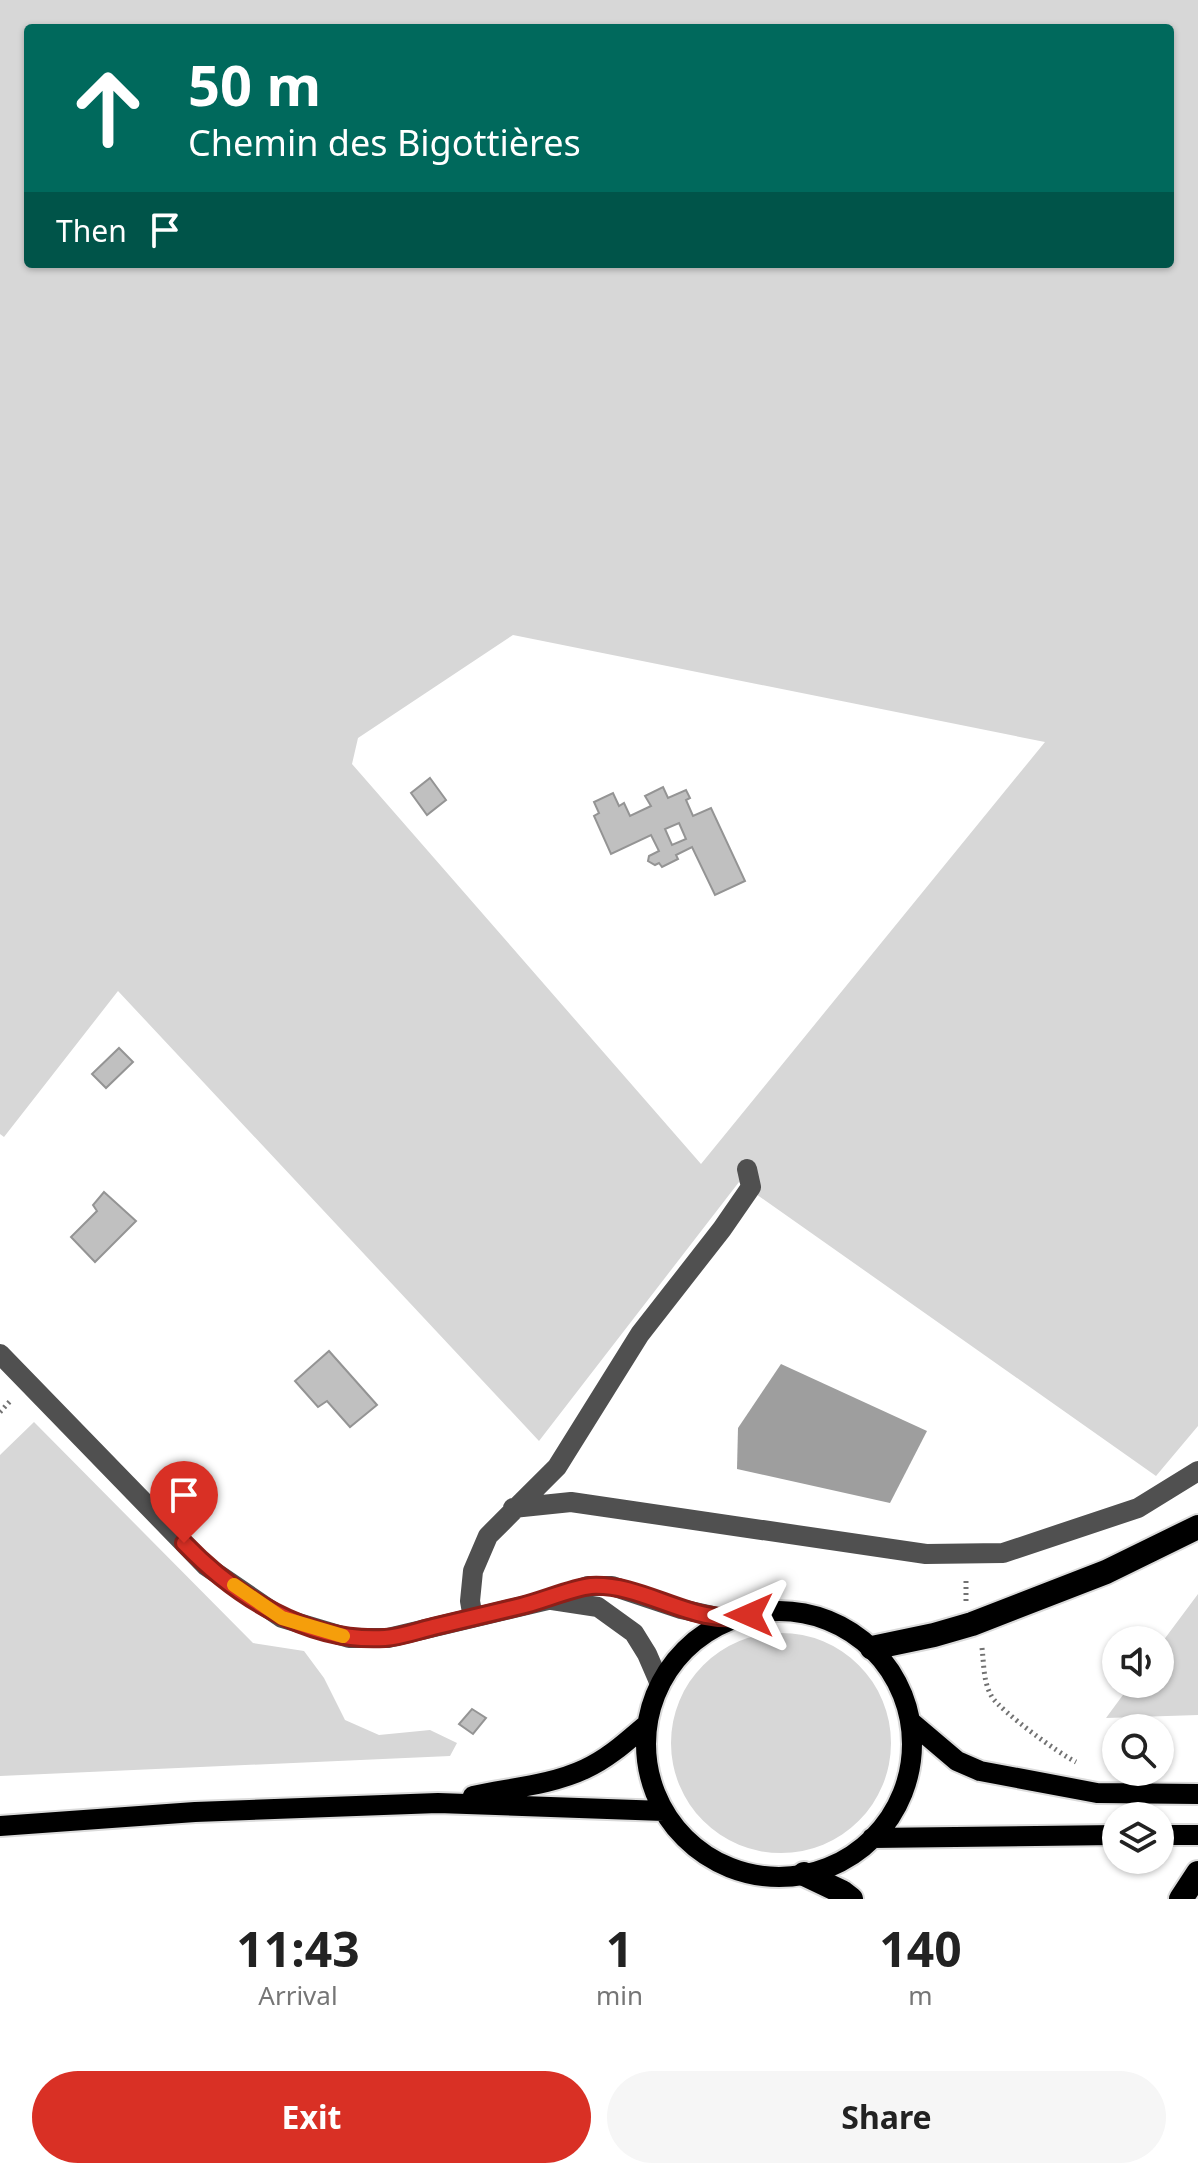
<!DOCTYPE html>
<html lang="en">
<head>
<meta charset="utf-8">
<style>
  :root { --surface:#fff; --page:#f6f6f6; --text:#222; --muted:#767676; --accent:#d93025 }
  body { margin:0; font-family:"Noto Sans",sans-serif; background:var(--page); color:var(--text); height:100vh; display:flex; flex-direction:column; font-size:30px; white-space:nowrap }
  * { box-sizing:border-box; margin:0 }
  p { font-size:26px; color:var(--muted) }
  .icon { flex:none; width:44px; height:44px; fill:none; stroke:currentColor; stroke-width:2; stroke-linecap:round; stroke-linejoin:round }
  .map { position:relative; height:1899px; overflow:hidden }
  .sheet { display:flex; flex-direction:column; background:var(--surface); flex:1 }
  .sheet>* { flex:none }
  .top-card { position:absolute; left:24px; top:24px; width:1150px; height:244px; border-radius:8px; box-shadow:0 2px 6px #0004; background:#00695c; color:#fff; overflow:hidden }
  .controls { position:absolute; left:1102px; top:1626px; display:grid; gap:16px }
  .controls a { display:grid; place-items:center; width:72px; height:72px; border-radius:50%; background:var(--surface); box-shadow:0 2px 6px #0004; font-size:40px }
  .pin { position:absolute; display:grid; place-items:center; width:68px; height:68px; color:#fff; margin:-82px -34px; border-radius:50% 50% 50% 0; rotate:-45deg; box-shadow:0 0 8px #0007 }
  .pin .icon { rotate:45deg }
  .me { position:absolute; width:88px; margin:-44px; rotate:270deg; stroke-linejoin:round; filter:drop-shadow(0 0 6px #0008) }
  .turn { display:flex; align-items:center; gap:28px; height:168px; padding:0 32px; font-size:36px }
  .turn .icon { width:104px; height:104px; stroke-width:2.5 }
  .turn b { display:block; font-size:56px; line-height:68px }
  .then { display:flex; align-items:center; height:76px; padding:0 32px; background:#0003; gap:16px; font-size:30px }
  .eta { display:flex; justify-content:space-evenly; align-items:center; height:136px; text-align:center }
  .eta b { font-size:48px; font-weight:700; line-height:56px }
  .action { display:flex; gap:16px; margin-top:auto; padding:16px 32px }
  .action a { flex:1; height:92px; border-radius:48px; background:var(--accent); color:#fff; font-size:32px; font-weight:700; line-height:92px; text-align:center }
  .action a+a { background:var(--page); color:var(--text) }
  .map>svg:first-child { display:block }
  .green { fill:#d7d7d7; fill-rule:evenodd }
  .water { fill:#9e9e9e }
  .building { fill:#c0c0c0; stroke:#949494; stroke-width:2; fill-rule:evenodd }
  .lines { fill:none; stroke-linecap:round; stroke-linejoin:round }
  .major-casing { stroke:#dbdbdb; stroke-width:24 }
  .highway-casing { stroke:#dbdbdb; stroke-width:28 }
  .path { stroke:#727272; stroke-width:5; stroke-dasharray:2 4; stroke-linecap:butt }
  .minor { stroke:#505050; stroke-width:20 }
  .major { stroke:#000; stroke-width:20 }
  .highway { stroke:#000; stroke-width:24 }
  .route-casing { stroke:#8d1f18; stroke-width:20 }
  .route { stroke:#d93025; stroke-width:14 }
  .slow { stroke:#f59e0b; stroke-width:14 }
</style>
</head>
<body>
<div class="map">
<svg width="1198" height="1899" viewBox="0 0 1198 1899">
  <rect width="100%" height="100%" fill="#fff"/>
  <path class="green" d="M0,0H1198V1426L1156,1476L739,1182L539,1441L118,991L4,1137L0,1134ZM28,28H1170V264H28ZM513,635L1045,742L701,1164L352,764L358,738Z
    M34,1422L253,1643L304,1651L324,1678L345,1720L379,1735L430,1730L457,1743L450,1756L0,1776V1455Z
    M1198,1594V1715L1106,1718L1131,1684H1160V1645Z
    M671 1743a110 110 0 1 1 220 0a110 110 0 1 1-220 0Z"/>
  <path class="water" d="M781,1364L927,1431L890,1503L737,1469L738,1428Z"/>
  <path class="building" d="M430,778L446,800L427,815L411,793Z
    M663,787L668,798L686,790L690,798L686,800L693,816L711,808L745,881L715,895L692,847L676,855L678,859L662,867L659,863L655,865L648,861L649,856L659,851L651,835L611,854L594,816L599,813L594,802L613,793L619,806L624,803L630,816L651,806L645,796ZM679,823L686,839L672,845L665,829Z
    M119,1048L133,1062L106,1088L92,1074Z
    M104,1192L136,1221L95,1262L71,1237L97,1211L93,1205Z
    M329,1351L377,1405L350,1427L327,1401L318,1407L295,1381Z
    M472,1709L486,1718L473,1734L459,1724Z"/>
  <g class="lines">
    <g class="major-casing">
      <path id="major" d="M646 1744a133 133 0 1 1 266 0a133 133 0 1 1-266 0Z
        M911,1722L957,1761L980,1771L1097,1793L1198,1794
        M473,1796C510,1788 551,1785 585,1769C609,1758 627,1741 647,1724
        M0,1826L195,1812L438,1803L664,1811
        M1160,1835H1198
        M872,1838L1116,1835"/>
    </g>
    <g class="highway-casing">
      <path id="highway" d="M872,1648L934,1635L972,1624L1106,1572L1198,1527
        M804,1874L842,1892L851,1899
        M1181,1899L1198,1873"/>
    </g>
    <path class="path" d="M0,1412L12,1399
      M966,1601V1579
      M982,1648C984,1664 983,1682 992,1697C1002,1712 1058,1753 1076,1762"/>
    <path class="minor" d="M0,1354L206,1566L282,1618L349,1638H388L548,1600L588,1586H612L681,1609L731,1620
      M513,1508L571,1502L926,1554L1003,1553L1138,1508L1198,1471
      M552,1600L598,1607L634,1633L647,1654L660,1684
      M473,1618L470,1601L473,1571L488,1536L557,1467L640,1334L722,1229L751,1187L747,1169"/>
    <use href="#major" class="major"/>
    <use href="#highway" class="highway"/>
  </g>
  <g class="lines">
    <g class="route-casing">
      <path id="route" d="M184,1543C235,1596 308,1643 385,1638C401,1637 417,1631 433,1627C462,1620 492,1613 521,1606C542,1601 572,1588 591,1586C646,1583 694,1628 749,1615"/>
    </g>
    <use href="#route" class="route"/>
    <path class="slow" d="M234,1585L282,1618L343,1636"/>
  </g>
</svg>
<div class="controls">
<a><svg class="icon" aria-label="sound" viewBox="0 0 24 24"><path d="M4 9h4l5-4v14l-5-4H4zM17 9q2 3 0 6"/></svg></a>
<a><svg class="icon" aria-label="search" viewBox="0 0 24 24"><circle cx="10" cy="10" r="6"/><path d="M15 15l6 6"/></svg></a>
<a><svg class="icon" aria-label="layers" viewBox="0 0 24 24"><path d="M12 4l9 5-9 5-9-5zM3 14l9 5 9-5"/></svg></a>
</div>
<div class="pin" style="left:184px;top:1543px;background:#d93025"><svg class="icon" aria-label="arrive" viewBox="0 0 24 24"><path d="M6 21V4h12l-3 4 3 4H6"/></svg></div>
<svg class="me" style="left:749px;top:1615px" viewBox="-20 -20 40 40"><path d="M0-17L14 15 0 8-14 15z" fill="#d93025" stroke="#fff" stroke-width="4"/></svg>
<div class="top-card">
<div class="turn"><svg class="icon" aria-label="ahead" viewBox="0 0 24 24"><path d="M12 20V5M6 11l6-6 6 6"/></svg><div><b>50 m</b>Chemin des Bigottières</div></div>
<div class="then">Then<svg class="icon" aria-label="arrive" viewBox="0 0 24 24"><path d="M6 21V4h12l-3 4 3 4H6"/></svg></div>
</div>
</div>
<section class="sheet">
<div class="eta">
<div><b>11:43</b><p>Arrival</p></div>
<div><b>1</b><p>min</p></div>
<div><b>140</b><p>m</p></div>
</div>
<div class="action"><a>Exit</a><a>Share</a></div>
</section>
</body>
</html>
